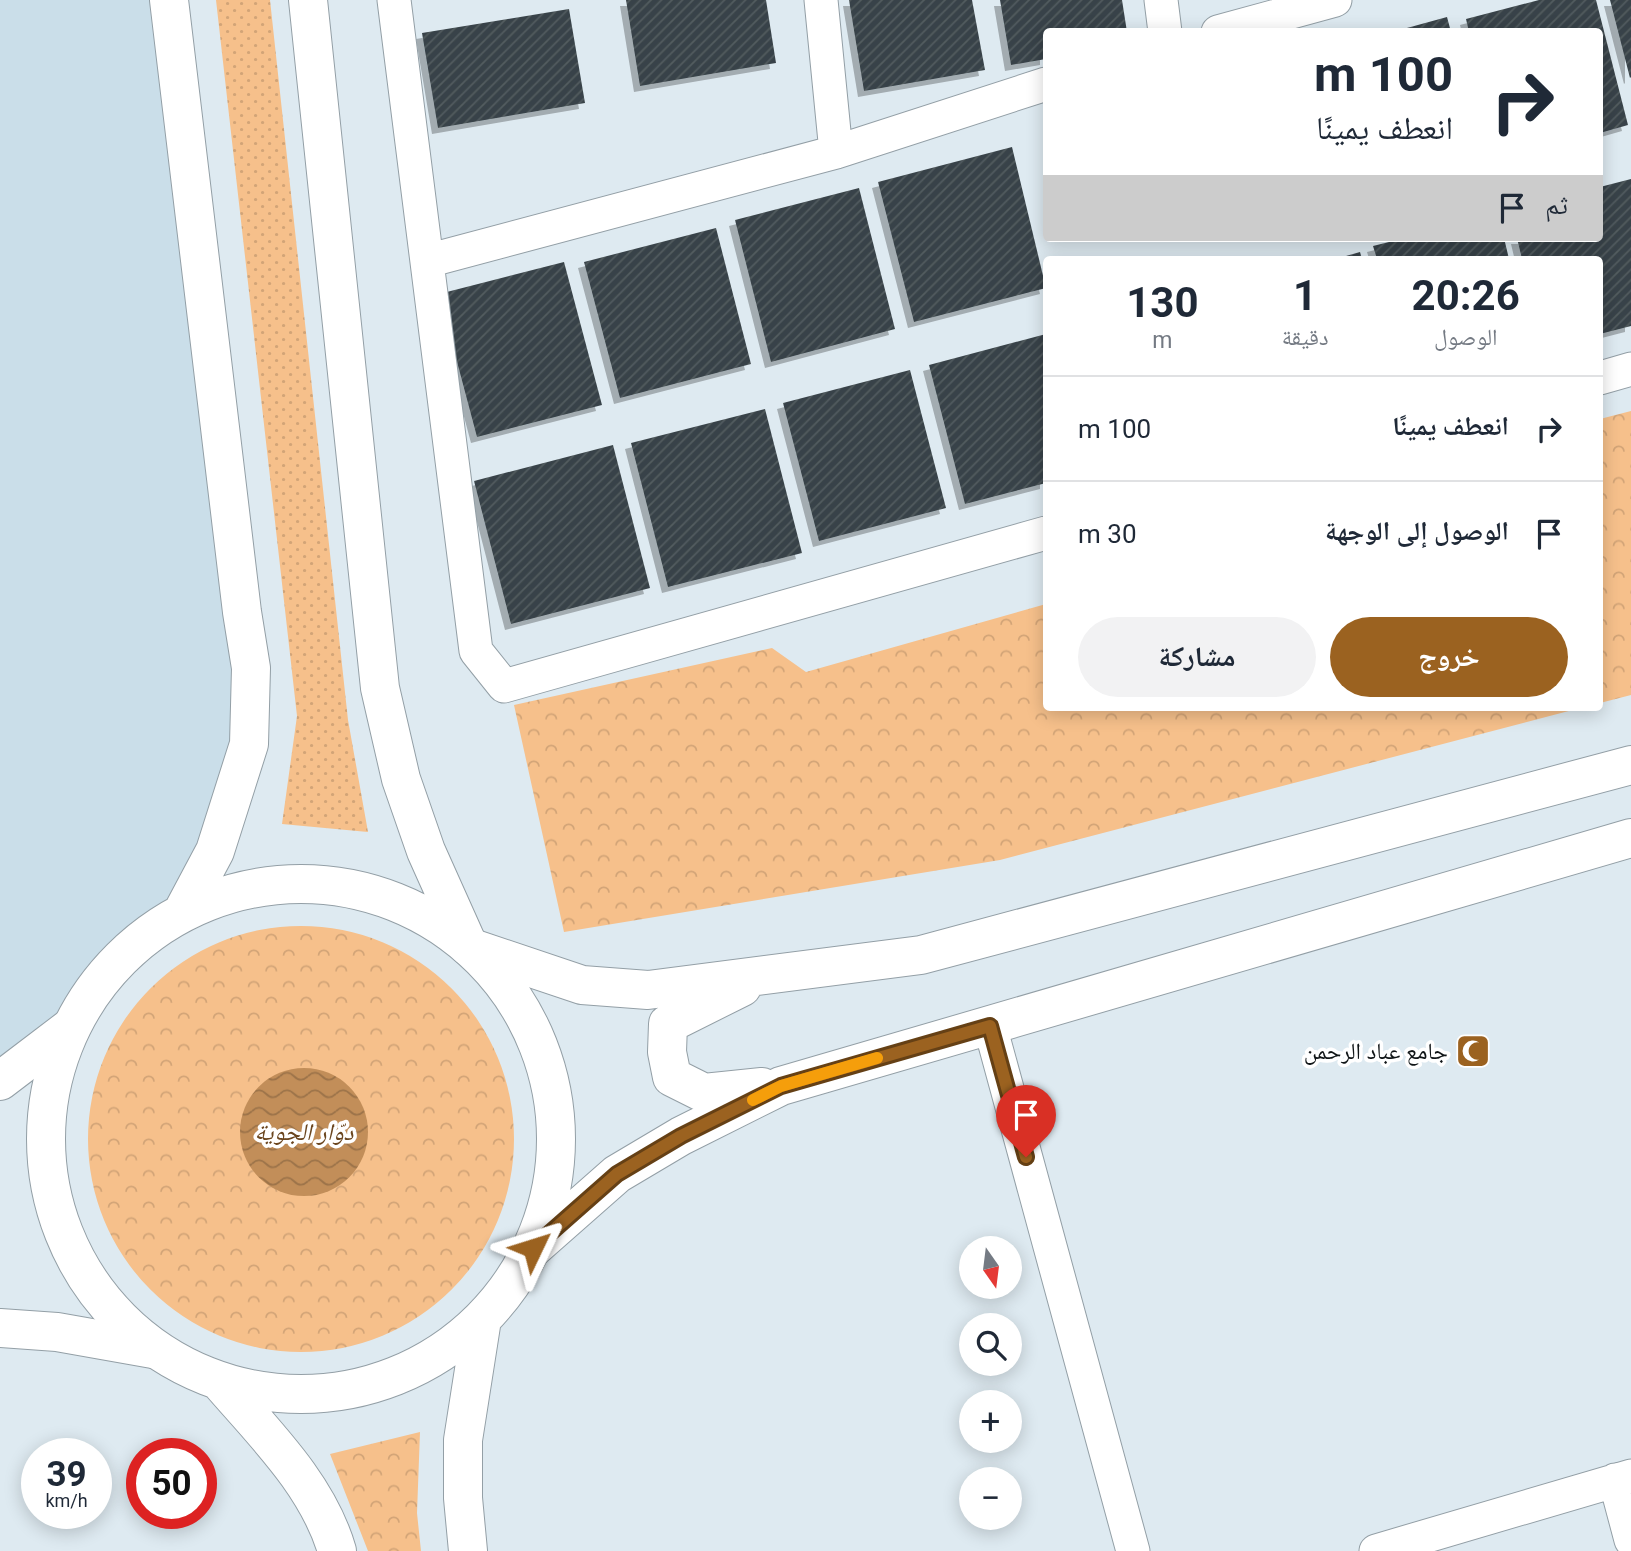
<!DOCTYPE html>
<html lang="ar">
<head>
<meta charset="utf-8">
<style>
  :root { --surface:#fff; --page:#f2f2f3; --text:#1f2937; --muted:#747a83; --line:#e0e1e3; --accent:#9b6220 }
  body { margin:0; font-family:Roboto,"Noto Naskh Arabic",sans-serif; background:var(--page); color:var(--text); direction:rtl; height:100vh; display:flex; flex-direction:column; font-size:26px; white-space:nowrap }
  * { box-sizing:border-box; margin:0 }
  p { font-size:23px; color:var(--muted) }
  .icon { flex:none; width:38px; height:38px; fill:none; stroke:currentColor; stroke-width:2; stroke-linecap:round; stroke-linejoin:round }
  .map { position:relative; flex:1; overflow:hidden; direction:ltr }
  .sheet { position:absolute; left:1043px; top:256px; width:560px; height:455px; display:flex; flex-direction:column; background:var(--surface); border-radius:7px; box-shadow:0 4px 18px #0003; direction:rtl }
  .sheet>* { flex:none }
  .guide { position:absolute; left:1043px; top:28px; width:560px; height:214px; border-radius:7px; box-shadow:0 4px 18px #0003; direction:rtl; background:#fff; color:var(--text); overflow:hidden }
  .needle { width:46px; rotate:166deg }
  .controls { position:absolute; left:959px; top:1236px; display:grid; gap:14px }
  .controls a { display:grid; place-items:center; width:63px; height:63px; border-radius:50%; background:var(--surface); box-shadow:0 4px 18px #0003; font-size:35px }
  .speed { position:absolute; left:21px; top:1438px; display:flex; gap:14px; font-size:35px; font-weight:700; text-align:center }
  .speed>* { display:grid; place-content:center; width:91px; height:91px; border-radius:50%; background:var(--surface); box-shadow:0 4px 18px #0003; line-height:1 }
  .speed small { font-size:18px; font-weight:400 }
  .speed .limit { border:10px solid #d22; background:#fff; color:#111 }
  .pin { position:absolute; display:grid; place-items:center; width:60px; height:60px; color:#fff; margin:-72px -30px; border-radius:50% 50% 50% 0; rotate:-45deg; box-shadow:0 0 7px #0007 }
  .pin .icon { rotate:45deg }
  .me { position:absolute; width:77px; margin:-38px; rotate:49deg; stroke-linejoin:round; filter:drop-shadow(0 0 5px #0008) }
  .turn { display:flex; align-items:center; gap:24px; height:147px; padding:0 35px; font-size:32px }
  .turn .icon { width:91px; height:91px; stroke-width:2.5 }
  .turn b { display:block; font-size:49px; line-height:60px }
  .then { display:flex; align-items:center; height:66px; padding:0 35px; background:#0003; gap:14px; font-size:26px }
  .eta { display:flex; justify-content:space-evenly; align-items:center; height:119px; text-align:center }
  .eta b { font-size:42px; font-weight:700; line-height:49px }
  .button { display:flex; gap:14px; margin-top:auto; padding:14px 35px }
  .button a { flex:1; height:80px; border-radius:42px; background:var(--accent); color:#fff; font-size:28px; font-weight:700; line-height:80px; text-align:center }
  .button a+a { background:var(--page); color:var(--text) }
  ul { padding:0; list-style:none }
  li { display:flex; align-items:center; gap:21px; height:105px; padding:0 35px; border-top:2px solid var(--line) }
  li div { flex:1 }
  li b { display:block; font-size:26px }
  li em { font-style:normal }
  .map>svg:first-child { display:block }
  .built { fill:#cadee9 }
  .grass { fill:url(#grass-dots) }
  .forest { fill:url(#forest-crowns) }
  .water { fill:url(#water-waves) }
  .building { fill:url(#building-hatch); filter:url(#shadow) }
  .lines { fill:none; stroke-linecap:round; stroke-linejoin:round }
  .minor-casing { stroke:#939fa6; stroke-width:35 }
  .secondary-casing { stroke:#939fa6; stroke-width:40 }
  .primary-casing { stroke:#939fa6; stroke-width:40 }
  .minor { stroke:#fff; stroke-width:33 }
  .secondary { stroke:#fff; stroke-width:38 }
  .primary { stroke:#fff; stroke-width:38 }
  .route-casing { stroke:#654015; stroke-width:18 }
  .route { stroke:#9b6220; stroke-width:12 }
  .slow { stroke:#f59e0b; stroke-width:12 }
  .labels { text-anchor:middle; stroke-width:7; stroke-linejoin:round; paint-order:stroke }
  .poi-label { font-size:23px; fill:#101517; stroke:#fff; text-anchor:end }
  .water-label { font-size:24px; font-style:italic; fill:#6b461f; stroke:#fff }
</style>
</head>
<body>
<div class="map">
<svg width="1631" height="1551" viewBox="0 0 1631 1551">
  <defs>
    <pattern id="grass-dots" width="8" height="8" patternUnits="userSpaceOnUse" patternTransform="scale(1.75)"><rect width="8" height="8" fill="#f6c08b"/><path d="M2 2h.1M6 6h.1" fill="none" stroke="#d2a477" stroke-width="1.8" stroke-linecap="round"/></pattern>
    <pattern id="forest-crowns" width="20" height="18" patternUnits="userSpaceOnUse" patternTransform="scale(1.75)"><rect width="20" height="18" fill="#f6c08b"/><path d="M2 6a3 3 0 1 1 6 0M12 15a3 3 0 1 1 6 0" fill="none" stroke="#d2a477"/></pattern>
    <pattern id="water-waves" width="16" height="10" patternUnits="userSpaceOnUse" patternTransform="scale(1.75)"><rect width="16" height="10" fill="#c28e59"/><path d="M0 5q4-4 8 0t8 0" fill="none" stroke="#9c7349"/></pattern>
    <pattern id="building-hatch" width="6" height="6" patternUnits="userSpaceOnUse" patternTransform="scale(1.75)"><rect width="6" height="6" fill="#394348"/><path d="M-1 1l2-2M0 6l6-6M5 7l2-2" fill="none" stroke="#525b5f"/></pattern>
    <filter id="shadow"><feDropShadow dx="-6" dy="6" stdDeviation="0" flood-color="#0004"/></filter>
  </defs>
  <rect width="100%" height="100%" fill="#deeaf1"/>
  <path class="built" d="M0,0H169L251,668L182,913L152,932L124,955L92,991L71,1027L0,1081Z"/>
  <path class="grass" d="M216,0H270L348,720L368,832L282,824L297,716Z"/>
  <path class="forest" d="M1631,411V695L1600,703V419Z
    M1046,604V707H1584L1000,860L564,932L514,705L772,648L806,672Z
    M88 1139a213 213 0 1 1 426 0a213 213 0 1 1-426 0Z
    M420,1432L417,1513L421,1551H368L330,1454Z"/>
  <path class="water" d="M240 1132a64 64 0 1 1 128 0a64 64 0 1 1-128 0Z"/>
  <path class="building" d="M626,0H766L776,63L640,86Z
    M849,0H972L985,70L864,91Z
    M1000,0H1122L1127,32H1046V59L1011,65Z
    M1539,0H1596L1628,125L1600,133V32H1469L1466,19Z
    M1610,0H1631V77L1630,78Z
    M569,9L585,103L438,128L422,33Z
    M1447,17L1451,32H1396V31Z
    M1012,147L1046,288L914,322L878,182Z
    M1631,179V326L1600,334V259H1522L1517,238H1600V187Z
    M859,188L895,329L771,362L735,220Z
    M716,228L751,364L620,398L584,262Z
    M1405,238H1504L1509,259H1377L1373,246Z
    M1360,252L1362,259H1339V258Z
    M564,262L602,405L477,437L439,294Z
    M1046,334V483L965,504L929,365Z
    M910,370L946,508L819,541L783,403Z
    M765,409L802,553L668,587L631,443Z
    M613,445L650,588L511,624L474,481Z"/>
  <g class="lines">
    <g class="minor-casing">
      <path id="minor" d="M394,0L476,651L504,686L1046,533
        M821,0L836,152
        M1161,0L1165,32
        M1218,32L1335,0
        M427,261L836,152L1046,84
        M1600,378L1631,369
        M990,1026L1133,1551
        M1615,1480L1631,1540
        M1376,1551L1631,1476"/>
    </g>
    <g class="secondary-casing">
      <path id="secondary" d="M469,947L582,985L648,990L921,955L1631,765
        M742,987L668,1024L667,1052L672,1077L704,1093L762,1087
        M0,1081L71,1027
        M533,1248L617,1174L681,1136L781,1086L1631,838
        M0,1328L57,1332L153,1349"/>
    </g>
    <g class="primary-casing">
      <path id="primary" d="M169,0L242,612L251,668L249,744L215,851L182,913
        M308,0L380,688L401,779L426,851L469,947
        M46 1139a255 255 0 1 1 510 0a255 255 0 1 1-510 0Z
        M220,1382C264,1433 318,1485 337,1551
        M468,1551L463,1498V1440L482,1319"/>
    </g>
    <use href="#minor" class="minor"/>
    <use href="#secondary" class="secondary"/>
    <use href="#primary" class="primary"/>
  </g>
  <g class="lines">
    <g class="route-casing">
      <path id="route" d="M533,1248L617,1174L681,1136L781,1086L990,1026L1026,1157"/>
    </g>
    <use href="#route" class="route"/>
    <path class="slow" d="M753,1100L781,1086L877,1058"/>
  </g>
  <defs>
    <g id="mosque-square" transform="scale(1.75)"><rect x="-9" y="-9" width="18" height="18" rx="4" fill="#9b6220" stroke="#fff"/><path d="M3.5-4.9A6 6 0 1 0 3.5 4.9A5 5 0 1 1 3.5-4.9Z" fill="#fff"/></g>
  </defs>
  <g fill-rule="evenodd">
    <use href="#mosque-square" x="1473" y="1051"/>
  </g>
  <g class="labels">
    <g class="poi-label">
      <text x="1448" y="1059">جامع عباد الرحمن</text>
    </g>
    <g class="water-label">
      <text x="304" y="1140">دوّار الجوية</text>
    </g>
  </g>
</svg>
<div class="controls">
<a><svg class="needle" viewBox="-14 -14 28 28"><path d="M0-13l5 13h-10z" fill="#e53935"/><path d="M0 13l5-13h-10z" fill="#747a83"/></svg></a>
<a><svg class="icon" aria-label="search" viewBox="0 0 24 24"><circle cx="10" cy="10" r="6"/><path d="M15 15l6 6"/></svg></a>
<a>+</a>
<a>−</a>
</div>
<div class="speed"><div>39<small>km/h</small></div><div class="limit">50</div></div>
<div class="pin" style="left:1026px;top:1157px;background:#d93025"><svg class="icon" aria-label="arrive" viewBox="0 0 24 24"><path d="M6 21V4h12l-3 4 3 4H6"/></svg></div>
<svg class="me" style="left:533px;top:1248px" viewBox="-20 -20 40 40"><path d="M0-17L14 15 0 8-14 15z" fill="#9b6220" stroke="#fff" stroke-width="4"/></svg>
<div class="guide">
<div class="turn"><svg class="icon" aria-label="right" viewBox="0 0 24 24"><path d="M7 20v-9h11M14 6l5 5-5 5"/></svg><div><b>100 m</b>انعطف يمينًا</div></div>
<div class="then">ثم<svg class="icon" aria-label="arrive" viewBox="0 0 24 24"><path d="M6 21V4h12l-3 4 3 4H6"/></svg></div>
</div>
<section class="sheet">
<div class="eta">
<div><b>20:26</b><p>الوصول</p></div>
<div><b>1</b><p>دقيقة</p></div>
<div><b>130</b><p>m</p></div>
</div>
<ul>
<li><svg class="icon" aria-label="right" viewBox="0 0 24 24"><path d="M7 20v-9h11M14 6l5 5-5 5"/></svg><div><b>انعطف يمينًا</b></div><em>100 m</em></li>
<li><svg class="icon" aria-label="arrive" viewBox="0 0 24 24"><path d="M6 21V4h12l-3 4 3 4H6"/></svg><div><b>الوصول إلى الوجهة</b></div><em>30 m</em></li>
</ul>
<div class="button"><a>خروج</a><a>مشاركة</a></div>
</section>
</div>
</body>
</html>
